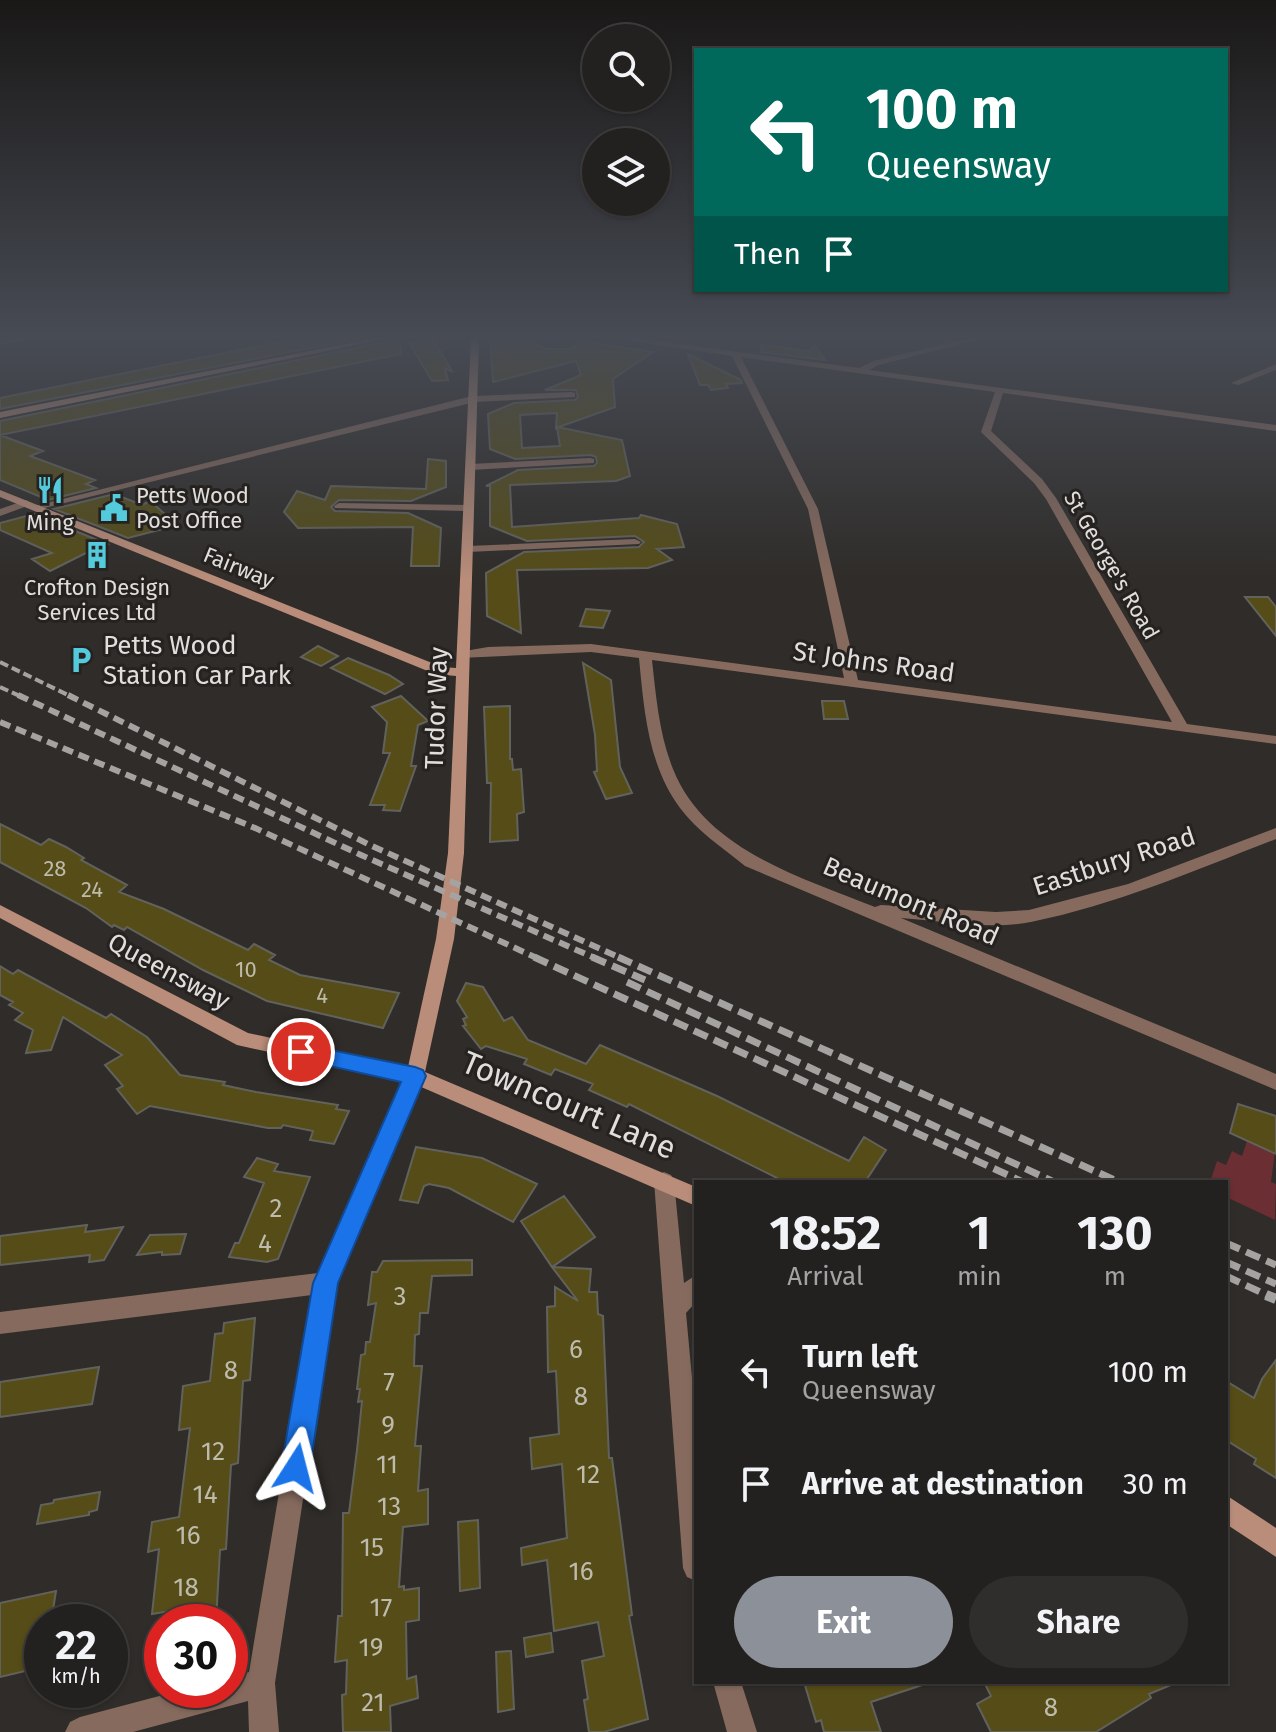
<!DOCTYPE html>
<html lang="en">
<head>
<meta charset="utf-8">
<style>
  :root { --surface:#23211f; --page:#2f2e2c; --text:#f1f3f6; --muted:#a3a3a4; --line:#403e3d; --accent:#8c9099 }
  body { margin:0; font-family:"Fira Sans",sans-serif; background:var(--page); color:var(--text); height:100vh; display:flex; flex-direction:column; font-size:30px; white-space:nowrap }
  * { box-sizing:border-box; margin:0 }
  p { font-size:26px; color:var(--muted) }
  .icon { flex:none; width:44px; height:44px; fill:none; stroke:currentColor; stroke-width:2; stroke-linecap:round; stroke-linejoin:round }
  .map { position:relative; flex:1; overflow:hidden }
  .details { position:absolute; left:694px; top:1180px; width:534px; height:504px; display:flex; flex-direction:column; background:var(--surface); border-radius:0px; box-shadow:0 2px 6px #0004,0 0 0 2px var(--line) }
  .details>* { flex:none }
  .hud { position:absolute; left:694px; top:48px; width:534px; height:244px; border-radius:0px; box-shadow:0 2px 6px #0004,0 0 0 2px var(--line); background:#00695c; color:#fff; overflow:hidden }
  .controls { position:absolute; left:582px; top:24px; display:grid; gap:16px }
  .controls a { display:grid; place-items:center; width:88px; height:88px; border-radius:50%; background:var(--surface); box-shadow:0 2px 6px #0004,0 0 0 2px var(--line); font-size:40px }
  .speed { position:absolute; left:24px; top:1604px; display:flex; gap:16px; font-size:40px; font-weight:700; text-align:center }
  .speed>* { display:grid; place-content:center; width:104px; height:104px; border-radius:50%; background:var(--surface); box-shadow:0 2px 6px #0004,0 0 0 2px var(--line); line-height:1 }
  .speed small { font-size:20px; font-weight:400 }
  .speed .limit { border:12px solid #d22; background:#fff; color:#111 }
  .pin { position:absolute; display:grid; place-items:center; width:68px; height:68px; color:#fff; margin:-34px; border:4px solid #fff; border-radius:50%; box-shadow:0 2px 8px #0007 }
  .me { position:absolute; width:88px; margin:-44px; rotate:9deg; stroke-linejoin:round; filter:drop-shadow(0 0 6px #0008) }
  .turn { display:flex; align-items:center; gap:28px; height:168px; padding:0 40px; font-size:36px }
  .turn .icon { width:104px; height:104px; stroke-width:2.5 }
  .turn b { display:block; font-size:56px; line-height:68px }
  .then { display:flex; align-items:center; height:76px; padding:0 40px; background:#0003; gap:16px; font-size:30px }
  .eta { display:flex; justify-content:space-evenly; align-items:center; height:136px; text-align:center }
  .eta b { font-size:48px; font-weight:700; line-height:56px }
  .button { display:flex; gap:16px; margin-top:auto; padding:16px 40px }
  .button a { flex:1; height:92px; border-radius:48px; background:var(--accent); color:#fff; font-size:32px; font-weight:700; line-height:92px; text-align:center }
  .button a+a { background:var(--page); color:var(--text) }
  ul { padding:0; list-style:none }
  li { display:flex; align-items:center; gap:24px; height:112px; padding:0 40px }
  li div { flex:1 }
  li b { display:block; font-size:30px }
  li em { font-style:normal }
  .map>svg:first-child { display:block }
  .green { fill:#6b2e33 }
  .building { fill:#554c17; stroke:#62625d; stroke-width:2 }
  .lines { fill:none; stroke-linecap:round; stroke-linejoin:round }
  .street { fill:#866a5e; fill-rule:evenodd }
  .secondary { fill:#b98d79; fill-rule:evenodd }
  .rail-far3 { stroke:#a5a3a1; stroke-width:4; stroke-dasharray:9 4; stroke-linecap:butt }
  .rail-far2 { stroke:#a5a3a1; stroke-width:6; stroke-dasharray:11 6; stroke-linecap:butt }
  .rail-far1 { stroke:#a5a3a1; stroke-width:7; stroke-dasharray:15 7; stroke-linecap:butt }
  .rail { stroke:#a5a3a1; stroke-width:10; stroke-dasharray:19 10; stroke-linecap:butt }
  .route { fill:#1a73e8; stroke:#114b97; stroke-width:2 }
  .labels { text-anchor:middle; stroke-width:6; stroke-linejoin:round; paint-order:stroke }
  .far-poi-label { font-size:22px; fill:#e1dfdd; stroke:#25221f }
  .far-street-label { font-size:22px; fill:#e1dfdd; stroke:#25221f }
  .number-label { font-size:22px; fill:#bebaac }
  .poi-label { font-size:26px; fill:#e1dfdd; stroke:#25221f; text-anchor:start }
  .street-label { font-size:26px; fill:#e1dfdd; stroke:#25221f }
  .near-number-label { font-size:26px; fill:#bebaac }
  .near-street-label { font-size:32px; fill:#e1dfdd; stroke:#25221f }
</style>
</head>
<body>
<div class="map">
<svg width="1276" height="1732" viewBox="0 0 1276 1732">
  <rect width="100%" height="100%" fill="#2f2c29"/>
  <path class="green" d="M1247,1141L1255,1144H1276L1271,1182L1276,1184L1275,1220L1226,1197V1182H1210L1217,1161L1226,1165L1232,1151L1242,1156Z"/>
  <path class="building" d="M300,338H361L0,409V398Z
    M393,338H399L401,354L0,435V421L391,341Z
    M490,338H518L546,349H572L580,341L653,352L613,379L615,407L556,428L557,413L520,415L522,448L560,446L557,427L622,440L630,476L616,481L510,485L512,527L639,518L641,515L677,524L684,547L657,549L672,560L648,568L517,570L521,633L487,616L486,573L524,552L639,547L644,542L635,536L527,541L490,526V486H486L518,470L594,466L597,463L596,457L591,455L515,459L490,449L488,414L514,403L575,400L578,397L576,390H545L581,375L576,361L493,382Z
    M433,339L452,371L445,369L448,380L432,381L410,344Z
    M761,345L810,351L815,345L825,360L761,352Z
    M688,354L741,380L742,383L726,384L728,388L711,390L708,385H700Z
    M0,435L43,451L30,456L95,480L86,484L96,488L48,500L0,480Z
    M428,459L446,461V487L411,501L339,500L331,507L335,511L408,513L441,528L439,566H411L413,527L298,528L284,512L297,491L325,500L331,486L426,489Z
    M114,494L142,505L150,501L166,515L155,520L163,529L128,538L54,509Z
    M34,514L107,544L89,548L90,551L50,571L32,559L52,553L0,530V523Z
    M1245,597H1268L1276,607V636Z
    M586,609L610,611L603,628L580,626Z
    M318,646L338,656L321,666L301,657Z
    M348,658L389,675L403,684L385,694L331,668Z
    M583,663L611,680L620,767L632,793L606,799L594,772L597,771L595,735Z
    M401,696L428,721L418,725L411,766H416L400,811L383,810L385,805H370L390,753H383L387,722L372,707Z
    M822,701H844L848,719H824Z
    M510,706V759H512L513,770L521,769L524,812L517,814L518,840L490,842L491,783H487L484,707Z
    M0,824L41,845L49,839L66,847L84,858L81,860L127,885L119,892L164,909L248,950L254,944L275,955L269,960L300,975L399,993L383,1028L267,1001L203,970L127,927L124,930L114,925L112,927L86,908L0,862Z
    M0,966L13,974L18,970L106,1018L111,1014L147,1037L180,1075L225,1082L223,1085L256,1092L338,1105L336,1109L349,1111L334,1144L310,1140L313,1131L283,1125L281,1128H268L150,1106L137,1114L117,1089L123,1086L105,1065L122,1055L63,1017L51,1050L26,1053L33,1030L15,1020L23,1013L9,1005L13,1002L0,995Z
    M466,983L483,987L504,1021L512,1017L528,1040L586,1064L600,1045L717,1096L849,1161L864,1137L886,1150L865,1182H785L629,1104L627,1107L589,1090L593,1084L555,1069L551,1075L524,1064L527,1059L486,1046L481,1049L463,1026L466,1025L463,1019L467,1017L457,1001Z
    M1238,1104L1276,1116V1154L1230,1133Z
    M416,1147L482,1158L537,1184L513,1222L449,1188L429,1184L424,1186L418,1203L400,1200Z
    M257,1158L278,1164L274,1171L310,1177L278,1259L267,1262L229,1257L235,1243H239L264,1183L244,1177Z
    M564,1196L595,1237L552,1267L521,1221Z
    M87,1225L85,1232L123,1227L104,1260L89,1262L90,1255L0,1265V1236Z
    M186,1234L180,1254L162,1255V1252L137,1255L150,1235Z
    M472,1260V1275L432,1276L428,1313H420L419,1334L415,1335L414,1366H422L415,1446H421L418,1491L428,1489V1524L403,1527L399,1587L404,1586V1590L419,1588V1620L406,1622L407,1679L416,1676L418,1698L390,1706L391,1732H343L342,1695L346,1694L347,1660L335,1662L338,1616H342L343,1513H349L357,1450L362,1401L358,1402L360,1389H357L361,1355L365,1354L366,1342H370L376,1303L368,1305L372,1272H377L383,1261Z
    M552,1267L591,1269L589,1292H597L598,1314L603,1316L609,1458H612L632,1615L629,1616L648,1719L604,1732H589L584,1700L588,1699L582,1661L604,1656L598,1622L554,1631L547,1560L522,1565L521,1548L567,1538L562,1464L532,1469L530,1438L559,1434L556,1371L548,1372L547,1307L555,1306V1287L578,1301Z
    M255,1318L250,1380L243,1381L238,1463L231,1465L226,1549L220,1550L216,1622H169L170,1611L152,1614L159,1549L148,1552L152,1522L179,1517L190,1428L179,1430L183,1386L210,1381L215,1334L223,1333L224,1323Z
    M1276,1360V1478L1254,1464L1256,1459L1226,1440V1381L1254,1398L1262,1379Z
    M99,1367L92,1404L0,1417V1382Z
    M100,1492L97,1510L89,1512V1515L37,1524L41,1505L53,1503L54,1500Z
    M478,1520L480,1588L460,1591L458,1522Z
    M56,1591L53,1610L84,1604L82,1622H42V1667L0,1677V1603Z
    M551,1633L553,1652L526,1657L524,1638Z
    M511,1651L514,1709L498,1712L496,1652Z
    M804,1682H921L922,1685L871,1702L881,1732H824L821,1720L816,1722Z
    M984,1682H1178L1149,1694L1151,1698L1096,1732H991L977,1704L991,1696Z"/>
  <g class="lines">
    <path class="street" d="M16,338H33L0,345V341Z
      M613,338H633L859,368L873,361L971,338H984L879,365L869,370L1276,425V431L1003,393L991,431L1042,479L1056,498L1187,724L1276,736V744L652,660C656,696 659,734 673,769C705,850 801,877 875,907L881,905L996,912L1029,910L1128,884L1276,828V839C1196,870 1115,905 1031,922C990,930 943,921 901,918L1276,1074V1090L745,866C723,848 697,831 680,808C648,765 644,710 639,658L591,652L459,658V652L488,647L591,644L844,678L808,509L732,356ZM741,357L995,392L981,432L1034,483L1046,499L1172,722L858,680L818,509Z
      M1276,364V370L1238,385L1231,383Z
      M572,392L575,393V397L475,402L36,510L31,507L472,396Z
      M590,458L594,459V463L470,470L465,467L470,464Z
      M26,500L31,503L30,505L0,516V509Z
      M339,503L468,505L473,508L468,511L335,508L334,506Z
      M635,539L641,542L639,544L468,552L462,549L468,546Z
      M415,1068L422,1070L425,1076L336,1283L275,1683L279,1732H249L248,1701L133,1732H65L70,1722L80,1717L182,1690H230V1677L249,1672L312,1295L0,1334V1312L318,1273L405,1076L408,1070Z
      M664,1172L671,1175L674,1181L684,1283L696,1275V1302L686,1313L696,1421V1581L687,1577L683,1568L654,1181L657,1175Z
      M713,1682H741L757,1732H727Z"/>
    <path class="secondary" d="M375,338H390L0,418V412Z
      M471,338H479L464,853L454,939L425,1072L696,1187V1206L412,1083L237,1045L0,918V905L248,1033L408,1067L436,939L448,853L456,676L435,674L0,497V490L442,667L456,668Z
      M1226,1495L1276,1528V1557L1226,1524Z"/>
    <path class="rail-far3" d="M0,662L72,697
      M0,687L22,697"/>
    <path class="rail-far2" d="M18,695L361,855L597,959
      M68,695L370,845L623,959
      M0,722L255,828L539,959"/>
    <path class="rail-far1" d="M534,957L1023,1182
      M592,957L645,980
      M618,957L1119,1182
      M627,982L1054,1182
      M1226,1243L1276,1265
      M1226,1262L1276,1284
      M1226,1276L1271,1297"/>
    <path class="rail" d="M1266,1295L1276,1299"/>
  </g>
  <linearGradient id="sky" x2="0" y2="1"><stop stop-color="#1a1817"/><stop offset="0.58" stop-color="#474b54"/><stop offset="1" stop-color="#474b54" stop-opacity="0"/></linearGradient>
  <rect width="1276" height="580" fill="url(#sky)"/>
  <path class="route" d="M301,1044L415,1067L423,1070L426,1076L338,1283L310,1468L306,1478L296,1482L286,1478L281,1468L313,1283L401,1082L294,1058L291,1052L294,1046Z"/>
  <defs>
    <g id="restaurant-bare" transform="scale(2.16)"><path d="M-5-6h1v4h1v-4h1v4h1v-4h1v5L-1.5 .5V6h-2V.5L-5-1ZM5-6V6H3V1.5H1.5Q1.5-4 5-6Z" fill="#54cadd" stroke="#25221f" stroke-width="2.5" paint-order="stroke"/></g>
    <g id="civic-bare" transform="scale(2.16)"><path d="M-.6-6.5H3V-4.5H.6V-3L4-1V1h2V6H-6V1h2V-1L-.6-3ZM-1.2 2.5V6h2.4V2.5Z" fill="#54cadd" stroke="#25221f" stroke-width="2.5" paint-order="stroke"/></g>
    <g id="building-bare" transform="scale(2.16)"><path d="M-4-6H4V6H1V3H-1V6H-4ZM-2.5-4.3h1.7v1.8h-1.7ZM.8-4.3h1.7v1.8H.8ZM-2.5-1h1.7V.8h-1.7ZM.8-1h1.7V.8H.8Z" fill="#54cadd" stroke="#25221f" stroke-width="2.5" paint-order="stroke"/></g>
    <g id="parking-bare" transform="scale(2.16)"><path d="M-3.5-5.5H1a3.5 3.5 0 0 1 0 7H-1V5.5H-3.5ZM-1-3.4V-.6H.8a1.4 1.4 0 0 0 0-2.8Z" fill="#54cadd" stroke="#25221f" stroke-width="2.5" paint-order="stroke"/></g>
  </defs>
  <g fill-rule="evenodd">
    <use href="#restaurant-bare" x="50" y="490"/>
    <use href="#civic-bare" x="114" y="508"/>
    <use href="#building-bare" x="97" y="555"/>
    <use href="#parking-bare" x="81" y="660"/>
  </g>
  <g class="labels">
    <g class="far-poi-label">
      <text x="136" y="503" text-anchor="start">Petts Wood<tspan x="136" dy="25">Post Office</tspan></text>
      <text x="50" y="530">Ming</text>
      <text x="97" y="595">Crofton Design<tspan x="97" dy="25">Services Ltd</tspan></text>
    </g>
    <g class="far-street-label">
      <text transform="translate(1112 565) rotate(60)" y="8">St George's Road</text>
      <text transform="translate(239 567) rotate(22)" y="8">Fairway</text>
    </g>
    <g class="number-label">
      <text x="55" y="876">28</text>
      <text x="92" y="897">24</text>
      <text x="246" y="977">10</text>
      <text x="322" y="1003">4</text>
    </g>
    <g class="poi-label">
      <text x="103" y="654">Petts Wood<tspan x="103" dy="30">Station Car Park</tspan></text>
    </g>
    <g class="street-label">
      <text transform="translate(874 662) rotate(8)" y="9">St Johns Road</text>
      <text transform="translate(436 708) rotate(-88)" y="9">Tudor Way</text>
      <text transform="translate(1114 861) rotate(-18)" y="9">Eastbury Road</text>
      <text transform="translate(911 901) rotate(23)" y="9">Beaumont Road</text>
      <text transform="translate(169 971) rotate(28)" y="9">Queensway</text>
    </g>
    <g class="near-number-label">
      <text x="276" y="1217">2</text>
      <text x="265" y="1252">4</text>
      <text x="400" y="1305">3</text>
      <text x="576" y="1358">6</text>
      <text x="231" y="1379">8</text>
      <text x="389" y="1390">7</text>
      <text x="581" y="1405">8</text>
      <text x="388" y="1434">9</text>
      <text x="213" y="1460">12</text>
      <text x="387" y="1473">11</text>
      <text x="588" y="1483">12</text>
      <text x="205" y="1503">14</text>
      <text x="389" y="1515">13</text>
      <text x="188" y="1544">16</text>
      <text x="372" y="1556">15</text>
      <text x="581" y="1580">16</text>
      <text x="186" y="1596">18</text>
      <text x="381" y="1616">17</text>
      <text x="371" y="1656">19</text>
      <text x="373" y="1711">21</text>
      <text x="1051" y="1716">8</text>
    </g>
    <g class="near-street-label">
      <text transform="translate(569 1105) rotate(23)" y="11">Towncourt Lane</text>
    </g>
  </g>
</svg>
<div class="controls">
<a><svg class="icon" aria-label="search" viewBox="0 0 24 24"><circle cx="10" cy="10" r="6"/><path d="M15 15l6 6"/></svg></a>
<a><svg class="icon" aria-label="layers" viewBox="0 0 24 24"><path d="M12 4l9 5-9 5-9-5zM3 14l9 5 9-5"/></svg></a>
</div>
<div class="speed"><div>22<small>km/h</small></div><div class="limit">30</div></div>
<div class="pin" style="left:301px;top:1052px;background:#d93025"><svg class="icon" aria-label="arrive" viewBox="0 0 24 24"><path d="M6 21V4h12l-3 4 3 4H6"/></svg></div>
<svg class="me" style="left:296px;top:1468px" viewBox="-20 -20 40 40"><path d="M0-17L14 15 0 8-14 15z" fill="#1a73e8" stroke="#fff" stroke-width="4"/></svg>
<div class="hud">
<div class="turn"><svg class="icon" aria-label="left" viewBox="0 0 24 24"><path d="M17 20v-9H6M10 6l-5 5 5 5"/></svg><div><b>100 m</b>Queensway</div></div>
<div class="then">Then<svg class="icon" aria-label="arrive" viewBox="0 0 24 24"><path d="M6 21V4h12l-3 4 3 4H6"/></svg></div>
</div>
<section class="details">
<div class="eta">
<div><b>18:52</b><p>Arrival</p></div>
<div><b>1</b><p>min</p></div>
<div><b>130</b><p>m</p></div>
</div>
<ul>
<li><svg class="icon" aria-label="left" viewBox="0 0 24 24"><path d="M17 20v-9H6M10 6l-5 5 5 5"/></svg><div><b>Turn left</b><p>Queensway</p></div><em>100 m</em></li>
<li><svg class="icon" aria-label="arrive" viewBox="0 0 24 24"><path d="M6 21V4h12l-3 4 3 4H6"/></svg><div><b>Arrive at destination</b></div><em>30 m</em></li>
</ul>
<div class="button"><a>Exit</a><a>Share</a></div>
</section>
</div>
</body>
</html>
